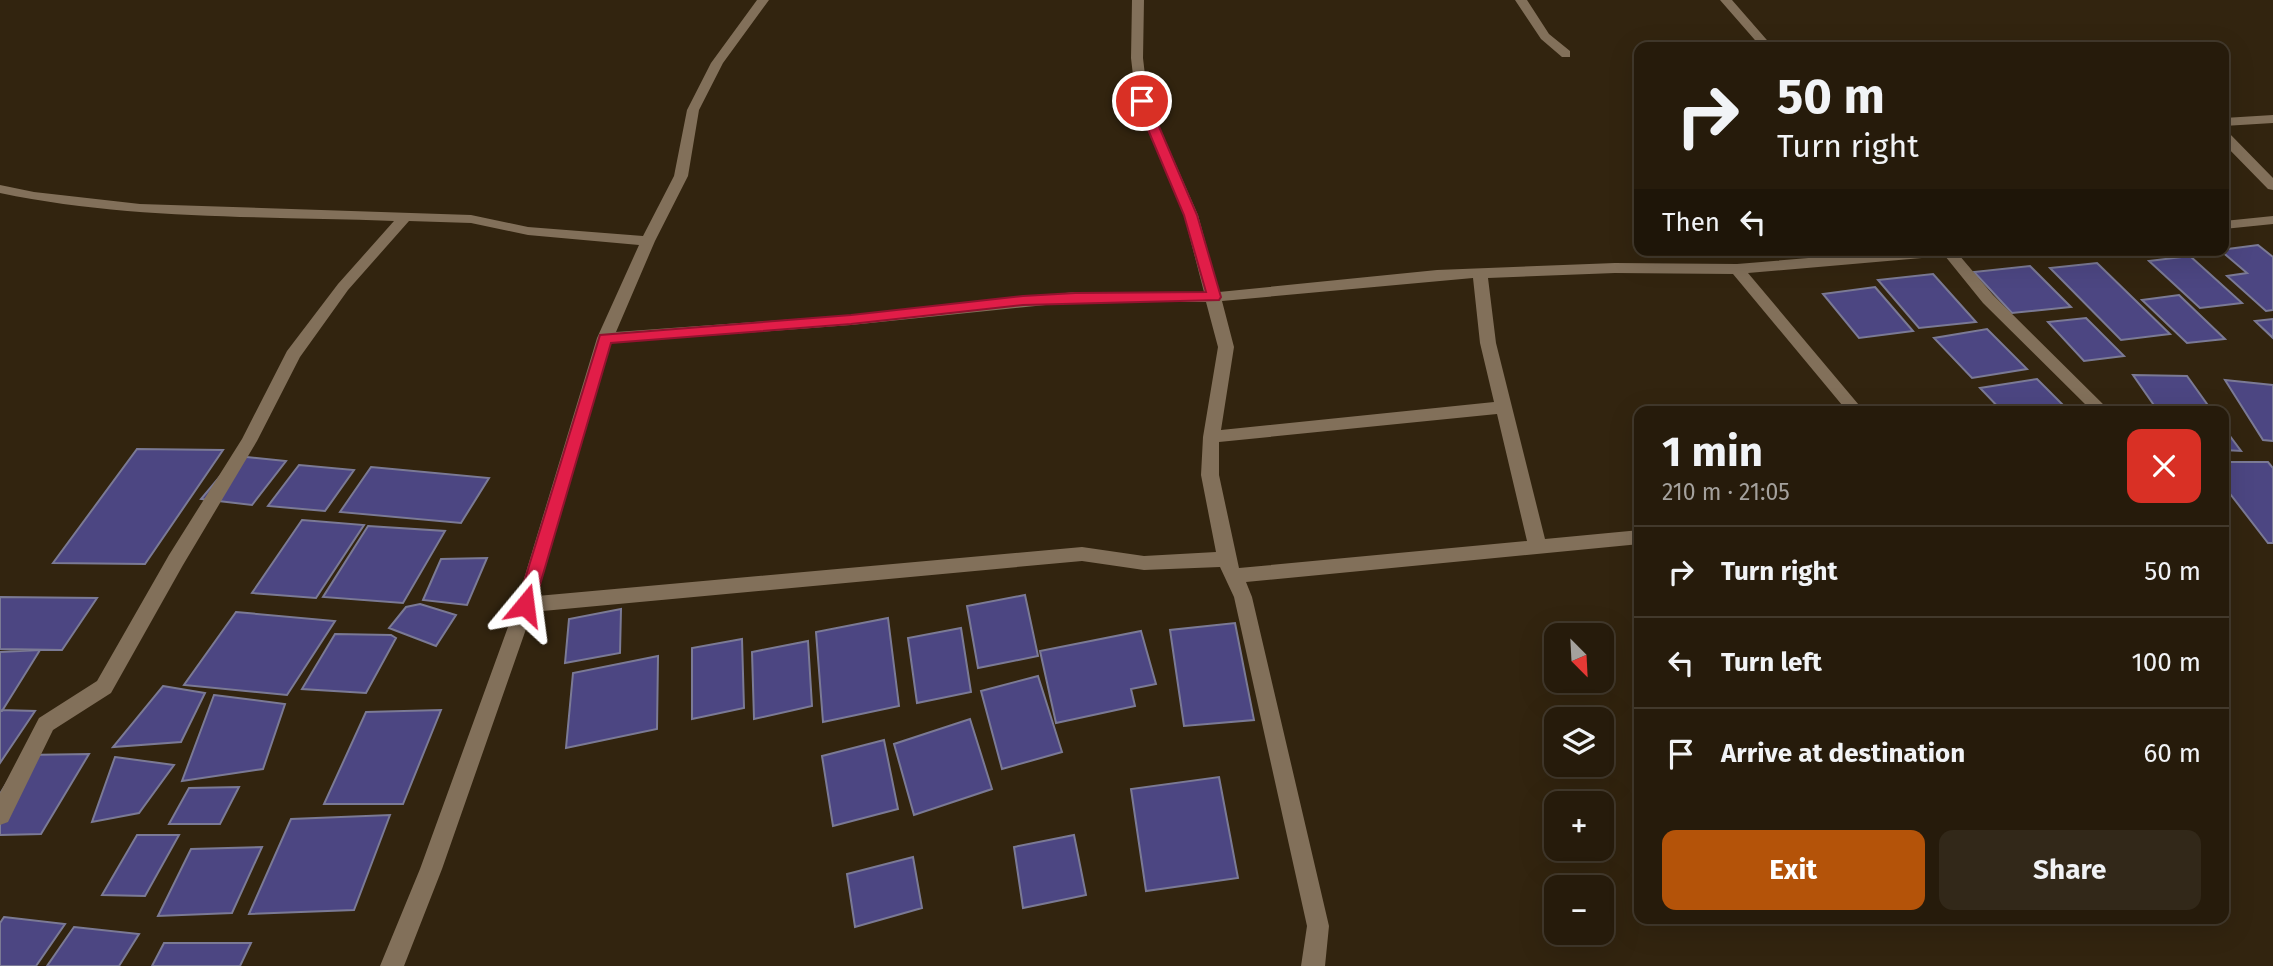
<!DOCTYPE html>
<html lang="en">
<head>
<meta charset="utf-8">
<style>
  :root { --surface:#261b0b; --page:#322819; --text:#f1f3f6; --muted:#a4a19d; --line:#42392c; --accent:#b45309 }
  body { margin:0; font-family:"Fira Sans",sans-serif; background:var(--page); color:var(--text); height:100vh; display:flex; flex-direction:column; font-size:26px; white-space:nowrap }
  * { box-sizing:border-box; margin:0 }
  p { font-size:23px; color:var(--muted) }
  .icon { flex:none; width:38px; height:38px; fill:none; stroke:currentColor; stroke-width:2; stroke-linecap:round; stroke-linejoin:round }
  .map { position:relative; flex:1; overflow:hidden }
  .sheet { position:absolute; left:1634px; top:406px; width:595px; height:518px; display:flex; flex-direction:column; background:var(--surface); border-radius:14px; box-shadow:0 7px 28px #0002,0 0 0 2px var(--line) }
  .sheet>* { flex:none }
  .top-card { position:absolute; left:1634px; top:42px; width:595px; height:214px; border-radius:14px; box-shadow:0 7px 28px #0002,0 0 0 2px var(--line); background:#261b0b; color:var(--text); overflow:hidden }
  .needle { width:46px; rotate:156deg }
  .fabs { position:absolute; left:1544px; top:623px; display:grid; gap:14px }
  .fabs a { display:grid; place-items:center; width:70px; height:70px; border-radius:14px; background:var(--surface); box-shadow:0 7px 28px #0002,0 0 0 2px var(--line); font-size:35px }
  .pin { position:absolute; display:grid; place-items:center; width:60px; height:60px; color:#fff; margin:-30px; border:4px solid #fff; border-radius:50%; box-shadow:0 2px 7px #0007 }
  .me { position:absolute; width:77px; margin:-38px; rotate:16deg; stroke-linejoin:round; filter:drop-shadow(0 0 5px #0008) }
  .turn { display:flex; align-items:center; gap:24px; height:147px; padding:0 28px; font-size:32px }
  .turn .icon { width:91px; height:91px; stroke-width:2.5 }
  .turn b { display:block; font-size:49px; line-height:60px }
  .then { display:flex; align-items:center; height:66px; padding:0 28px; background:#0003; gap:14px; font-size:26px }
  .round { display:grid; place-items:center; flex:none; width:74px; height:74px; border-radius:14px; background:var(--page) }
  .overview { display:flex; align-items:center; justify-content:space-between; height:119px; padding:0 28px }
  h1 { font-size:42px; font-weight:700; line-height:52px }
  .action { display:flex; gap:14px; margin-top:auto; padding:14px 28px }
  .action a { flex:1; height:80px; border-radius:14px; background:var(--accent); color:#fff; font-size:28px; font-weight:700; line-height:80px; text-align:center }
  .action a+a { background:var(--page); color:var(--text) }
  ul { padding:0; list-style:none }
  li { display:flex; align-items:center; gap:21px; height:91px; padding:0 28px; border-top:2px solid var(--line) }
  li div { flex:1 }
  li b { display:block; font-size:26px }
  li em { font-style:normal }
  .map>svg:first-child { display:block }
  .building { fill:#4c4682; stroke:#7b7a95; stroke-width:2 }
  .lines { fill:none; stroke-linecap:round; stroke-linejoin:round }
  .street { fill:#82705a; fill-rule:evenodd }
  .route { fill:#e11d48; stroke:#92132f; stroke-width:2 }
</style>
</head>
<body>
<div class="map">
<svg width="2273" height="966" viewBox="0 0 2273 966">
  <rect width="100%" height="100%" fill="#32240f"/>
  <path class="building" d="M2258,245L2273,257V310L2266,311L2227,276L2247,273L2220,250Z
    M2190,256L2242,303L2200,308L2149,261Z
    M2097,263L2170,334L2121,340L2050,268Z
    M2030,266L2071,307L2012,313L1974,272Z
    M1933,274L1976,322L1919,328L1878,280Z
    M1875,287L1913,331L1859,338L1823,294Z
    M2179,295L2225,339L2187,343L2142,300Z
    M2086,318L2124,356L2084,361L2048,322Z
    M2273,319V338L2255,321Z
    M1987,329L2027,369L1972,378L1934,338Z
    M2133,375L2187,376L2212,411H2158Z
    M2037,379L2069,411H2002L1980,388Z
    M2225,380L2273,385V441L2263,440Z
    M2224,428L2241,451L2224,450Z
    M137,449L223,450L145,564L53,563Z
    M237,456L286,461L252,505L201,499Z
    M2224,462H2268L2273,468V543H2268L2224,486Z
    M299,465L354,470L325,511L268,506Z
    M371,467L489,478L461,523L340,512Z
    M302,520L364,525L316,598L252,593Z
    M368,526L445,531L403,603L323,597Z
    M487,558L467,605L423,600L441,559Z
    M1025,595L1038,656L978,668L967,606Z
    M0,597L97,598L62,650L0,649Z
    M420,604L456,615L436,646L389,628L406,607Z
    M621,609L620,653L565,663L569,619Z
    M236,612L335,621L287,695L184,685Z
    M888,618L899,706L823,722L816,632Z
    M1235,623L1254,720L1184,726L1170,630Z
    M961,628L971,692L917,703L908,638Z
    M1141,631L1156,684L1131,689L1135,706L1056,723L1040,651Z
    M335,634L391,635L396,638L366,693L302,689Z
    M742,639L744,708L692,719V648Z
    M808,641L812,706L754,719L752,652Z
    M40,650L2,711H0V652Z
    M658,656L657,729L566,748L573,673Z
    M1038,676L1062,752L1002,769L981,691Z
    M163,686L205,693L181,742L113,747Z
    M214,695L285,704L263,769L182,781Z
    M0,710L35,711L0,763Z
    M441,710L403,804H324L366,712Z
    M970,719L992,789L914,815L894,744Z
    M884,740L898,809L833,826L822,756Z
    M89,754L41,834L0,835V794L24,755Z
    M115,757L174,765L139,813L92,822Z
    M1219,777L1238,878L1146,891L1131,789Z
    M239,787L220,824H169L189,788Z
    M390,815L354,910L249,914L291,819Z
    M137,835H179L145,896L102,895Z
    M1074,835L1086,895L1023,908L1014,847Z
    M262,847L232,913L158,916L191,849Z
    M913,857L922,908L855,927L847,874Z
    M4,917L65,924L36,966H0V923Z
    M74,927L139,934L119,966H47Z
    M164,943H251L240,966H152Z"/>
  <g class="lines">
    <path class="street" d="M757,0H769L723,63L699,110L688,176L655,241L616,332L851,315L1075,292H1204L1184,215L1136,101L1131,58L1132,0H1144L1143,58L1148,101L1198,215L1219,292L1437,270L1615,263L1737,264L1905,250H1970L1959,255L1993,295L2110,411H2092L1983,303L1945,256L1748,273L1864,411H1847L1733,274L1615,273L1488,278L1496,343L1545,539L1640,530V544L1246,582L1252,597L1329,926L1325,966H1301L1307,926L1234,597L1220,567L1144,570L1082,561L532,612L442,869L404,966H380L420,869L516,605L597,338L639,245L528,235L471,223L409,221L348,290L300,357L257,441L183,565L111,693L53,730L8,822L0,825V793L39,718L97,681L169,555L242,439L287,351L338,284L394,221C263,216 129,220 0,193V185L34,192L140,204L471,215L528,227L643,236L674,176L687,110L711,63ZM1473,278L1480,343L1494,402L1221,430L1234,347L1222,301ZM1075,302H1206L1218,347L1203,437L1201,475L1216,552L1144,556L1082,547L537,596L611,343L851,325ZM1497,414L1527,541L1239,568L1219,475V442Z
      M1515,0H1527L1549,34L1570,51V57H1562L1541,39Z
      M1720,0H1732L1773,47H1761Z
      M2273,115V123L2224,126V118Z
      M2224,132L2229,133L2273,178V190L2268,189L2224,144Z
      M2273,216V224L2224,229V221Z"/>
  </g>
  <path class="route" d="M1142,97L1148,101L1197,215L1221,297L1219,300L1023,305L851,324L611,343L534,605L531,610H519L517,605L600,335L851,315L1023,296L1075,293L1206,292L1184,215L1136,101Z"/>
</svg>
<div class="fabs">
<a><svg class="needle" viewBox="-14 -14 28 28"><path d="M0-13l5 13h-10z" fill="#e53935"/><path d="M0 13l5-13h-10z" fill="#a4a19d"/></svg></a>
<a><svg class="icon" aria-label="layers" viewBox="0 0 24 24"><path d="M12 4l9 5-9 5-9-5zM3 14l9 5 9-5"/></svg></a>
<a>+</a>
<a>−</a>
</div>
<div class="pin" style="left:1142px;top:101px;background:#d93025"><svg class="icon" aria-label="arrive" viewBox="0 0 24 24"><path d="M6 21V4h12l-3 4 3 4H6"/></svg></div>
<svg class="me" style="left:525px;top:605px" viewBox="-20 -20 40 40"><path d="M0-17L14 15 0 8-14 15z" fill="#e11d48" stroke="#fff" stroke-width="4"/></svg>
<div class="top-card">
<div class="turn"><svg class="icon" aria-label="right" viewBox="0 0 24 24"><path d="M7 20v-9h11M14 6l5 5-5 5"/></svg><div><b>50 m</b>Turn right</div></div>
<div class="then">Then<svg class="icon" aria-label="left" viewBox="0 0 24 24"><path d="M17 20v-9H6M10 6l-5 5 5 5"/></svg></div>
</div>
<section class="sheet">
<div class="overview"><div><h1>1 min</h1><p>210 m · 21:05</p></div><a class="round" style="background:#d93025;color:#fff"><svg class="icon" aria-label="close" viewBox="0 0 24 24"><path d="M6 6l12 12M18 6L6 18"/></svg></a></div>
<ul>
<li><svg class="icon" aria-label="right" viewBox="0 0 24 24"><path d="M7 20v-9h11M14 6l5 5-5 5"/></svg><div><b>Turn right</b></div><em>50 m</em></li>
<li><svg class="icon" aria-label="left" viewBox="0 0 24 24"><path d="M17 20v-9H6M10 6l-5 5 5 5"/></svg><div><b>Turn left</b></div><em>100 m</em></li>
<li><svg class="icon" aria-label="arrive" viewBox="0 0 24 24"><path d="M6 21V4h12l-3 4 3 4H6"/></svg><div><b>Arrive at destination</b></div><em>60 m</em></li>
</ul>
<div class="action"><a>Exit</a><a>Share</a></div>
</section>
</div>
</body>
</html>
